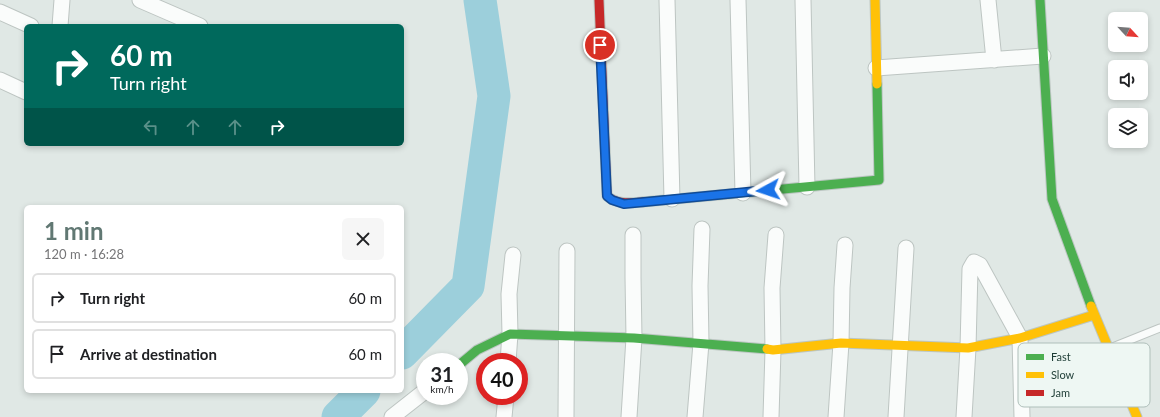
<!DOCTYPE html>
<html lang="en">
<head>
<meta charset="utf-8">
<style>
  :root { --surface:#fff; --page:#f6f6f6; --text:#202124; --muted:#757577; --line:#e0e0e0; --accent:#617873 }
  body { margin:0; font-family:Lato,sans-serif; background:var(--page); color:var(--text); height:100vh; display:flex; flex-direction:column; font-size:15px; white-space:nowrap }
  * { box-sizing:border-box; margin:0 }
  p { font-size:13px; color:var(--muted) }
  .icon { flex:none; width:22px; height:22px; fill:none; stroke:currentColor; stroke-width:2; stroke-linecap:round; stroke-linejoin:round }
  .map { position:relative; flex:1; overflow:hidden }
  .details { position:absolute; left:24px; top:205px; width:380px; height:188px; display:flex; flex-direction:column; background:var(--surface); border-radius:6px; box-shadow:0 2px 6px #0003 }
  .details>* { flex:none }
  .guide { position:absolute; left:24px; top:24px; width:380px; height:122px; border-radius:6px; box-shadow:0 2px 6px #0003; background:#00695c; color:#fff; overflow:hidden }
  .needle { width:26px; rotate:116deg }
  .fabs { position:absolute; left:1108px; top:12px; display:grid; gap:8px }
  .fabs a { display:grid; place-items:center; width:40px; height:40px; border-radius:6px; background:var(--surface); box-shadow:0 2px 6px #0003; font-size:20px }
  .speed { position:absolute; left:416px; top:353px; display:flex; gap:8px; font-size:20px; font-weight:700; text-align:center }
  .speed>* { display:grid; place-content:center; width:52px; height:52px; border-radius:50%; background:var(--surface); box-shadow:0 2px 6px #0003; line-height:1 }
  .speed small { font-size:10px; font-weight:400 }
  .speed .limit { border:6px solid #d22; background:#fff; color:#111 }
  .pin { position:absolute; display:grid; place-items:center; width:34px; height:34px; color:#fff; margin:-17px; border:2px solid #fff; border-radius:50%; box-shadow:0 1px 4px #0007 }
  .me { position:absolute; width:44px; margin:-22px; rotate:265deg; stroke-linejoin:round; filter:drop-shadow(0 0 3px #0008) }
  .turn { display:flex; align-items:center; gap:14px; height:84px; padding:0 20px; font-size:18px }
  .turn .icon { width:52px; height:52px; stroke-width:2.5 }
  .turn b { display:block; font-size:28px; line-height:34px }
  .lanes { display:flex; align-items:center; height:38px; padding:0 20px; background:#0003; justify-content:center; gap:20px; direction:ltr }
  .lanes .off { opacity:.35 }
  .round { display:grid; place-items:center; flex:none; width:42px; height:42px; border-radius:6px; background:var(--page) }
  .summary { display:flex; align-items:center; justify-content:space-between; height:68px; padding:0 20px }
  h1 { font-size:24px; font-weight:700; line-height:30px; color:var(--accent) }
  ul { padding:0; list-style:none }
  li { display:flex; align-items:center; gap:12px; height:50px; margin:0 8px 6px; padding:0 12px; border:2px solid var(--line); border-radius:6px }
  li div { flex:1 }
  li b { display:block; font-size:15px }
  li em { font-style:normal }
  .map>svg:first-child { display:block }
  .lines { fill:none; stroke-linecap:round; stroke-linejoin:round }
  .river { stroke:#9ccfdb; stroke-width:33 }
  .lane-casing { stroke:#bdc5c2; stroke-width:9 }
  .street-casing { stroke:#bdc5c2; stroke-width:17 }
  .fast-casing { stroke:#bcc6c2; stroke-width:11 }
  .slow-casing { stroke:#bcc6c2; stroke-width:11 }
  .jam-casing { stroke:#bcc6c2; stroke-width:11 }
  .lane { stroke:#fafcfb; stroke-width:7 }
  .street { stroke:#fafcfb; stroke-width:15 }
  .fast { stroke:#4caf50; stroke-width:9 }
  .slow { stroke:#ffc107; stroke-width:9 }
  .jam { stroke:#c62828; stroke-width:9 }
  .route-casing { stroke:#114b97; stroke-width:10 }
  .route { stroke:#1a73e8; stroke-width:7 }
  .key { fill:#eef7f3; stroke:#afbfba; stroke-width:1 }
  .key-label { font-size:11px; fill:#1d3c35 }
</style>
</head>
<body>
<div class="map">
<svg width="1160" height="417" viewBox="0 0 1160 417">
  <rect width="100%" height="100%" fill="#e0e8e5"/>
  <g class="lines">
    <path class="river" d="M402,353L468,286L494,96L480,0
      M338,417L364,391"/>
    <g class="lane-casing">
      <path id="lane" d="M1110,348L1160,328"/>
    </g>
    <g class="street-casing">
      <path id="street" d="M140,0L200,26
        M667,0L672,199
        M738,0L743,193
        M803,0L807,187
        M988,0L994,60
        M0,12L31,26
        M60,26L62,0
        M876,68L1043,56
        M0,80L26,92
        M508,362L510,334L509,294L513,255
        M392,417L425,391
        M504,417L506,396
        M566,417L567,251
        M629,417L634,338L633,277V235
        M695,417L701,343L700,286L702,229
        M771,417L773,350L772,288L776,235
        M836,417L841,343L842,288L845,245
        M896,417L906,248
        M964,417L968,348L970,269L974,262L980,265L1020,338L1022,417"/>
    </g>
    <g class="fast-casing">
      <path id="fast" d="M1040,0L1052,199L1091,306
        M643,202L879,180L877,84
        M459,365L477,350L510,334L634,338L767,349"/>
    </g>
    <g class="slow-casing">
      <path id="slow" d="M875,0L877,84
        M1091,306L1137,417
        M767,349L773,350L841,343L968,348L1020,338L1094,315"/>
    </g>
    <g class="jam-casing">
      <path id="jam" d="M599,0L607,196C618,205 630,203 643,202"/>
    </g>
    <use href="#lane" class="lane"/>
    <use href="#street" class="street"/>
    <use href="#fast" class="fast"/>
    <use href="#slow" class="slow"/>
    <use href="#jam" class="jam"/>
  </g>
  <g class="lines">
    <g class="route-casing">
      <path id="route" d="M600,45L607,196L612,200L624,204L768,190"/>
    </g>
    <use href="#route" class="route"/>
  </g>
  <rect x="1018" y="343" width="132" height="64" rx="6" class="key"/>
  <rect x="1026" y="354" width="18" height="6" fill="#4caf50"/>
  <rect x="1026" y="372" width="18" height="6" fill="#ffc107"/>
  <rect x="1026" y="390" width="18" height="6" fill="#c62828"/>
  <g class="key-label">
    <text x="1051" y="361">Fast</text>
    <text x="1051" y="379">Slow</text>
    <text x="1051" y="397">Jam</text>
  </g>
</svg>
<div class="fabs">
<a><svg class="needle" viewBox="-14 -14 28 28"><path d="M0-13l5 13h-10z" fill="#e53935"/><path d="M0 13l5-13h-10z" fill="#757577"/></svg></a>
<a><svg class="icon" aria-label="sound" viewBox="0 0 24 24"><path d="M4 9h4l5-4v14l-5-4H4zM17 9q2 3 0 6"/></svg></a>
<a><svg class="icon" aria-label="layers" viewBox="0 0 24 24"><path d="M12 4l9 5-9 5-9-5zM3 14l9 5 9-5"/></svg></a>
</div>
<div class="speed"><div>31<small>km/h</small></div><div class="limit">40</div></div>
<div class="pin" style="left:600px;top:45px;background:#d93025"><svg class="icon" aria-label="arrive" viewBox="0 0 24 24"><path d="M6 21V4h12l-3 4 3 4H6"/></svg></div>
<svg class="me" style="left:768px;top:190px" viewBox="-20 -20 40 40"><path d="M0-17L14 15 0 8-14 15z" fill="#1a73e8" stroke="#fff" stroke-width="4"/></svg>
<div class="guide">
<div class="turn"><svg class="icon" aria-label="right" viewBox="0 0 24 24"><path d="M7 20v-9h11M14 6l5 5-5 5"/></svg><div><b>60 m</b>Turn right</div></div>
<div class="lanes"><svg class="icon off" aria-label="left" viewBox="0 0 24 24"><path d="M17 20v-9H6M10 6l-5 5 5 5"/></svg><svg class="icon off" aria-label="ahead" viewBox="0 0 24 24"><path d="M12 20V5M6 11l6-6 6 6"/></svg><svg class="icon off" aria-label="ahead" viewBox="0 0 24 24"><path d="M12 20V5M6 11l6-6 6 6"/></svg><svg class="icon" aria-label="right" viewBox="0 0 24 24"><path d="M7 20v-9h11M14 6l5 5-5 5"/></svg></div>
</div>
<section class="details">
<div class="summary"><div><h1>1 min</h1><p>120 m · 16:28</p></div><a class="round"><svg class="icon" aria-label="close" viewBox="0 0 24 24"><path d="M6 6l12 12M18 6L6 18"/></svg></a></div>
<ul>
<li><svg class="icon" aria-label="right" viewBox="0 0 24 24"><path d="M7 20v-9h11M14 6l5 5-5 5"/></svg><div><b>Turn right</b></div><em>60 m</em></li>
<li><svg class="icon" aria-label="arrive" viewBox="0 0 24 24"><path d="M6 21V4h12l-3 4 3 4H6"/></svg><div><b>Arrive at destination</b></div><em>60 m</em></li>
</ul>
</section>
</div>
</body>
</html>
